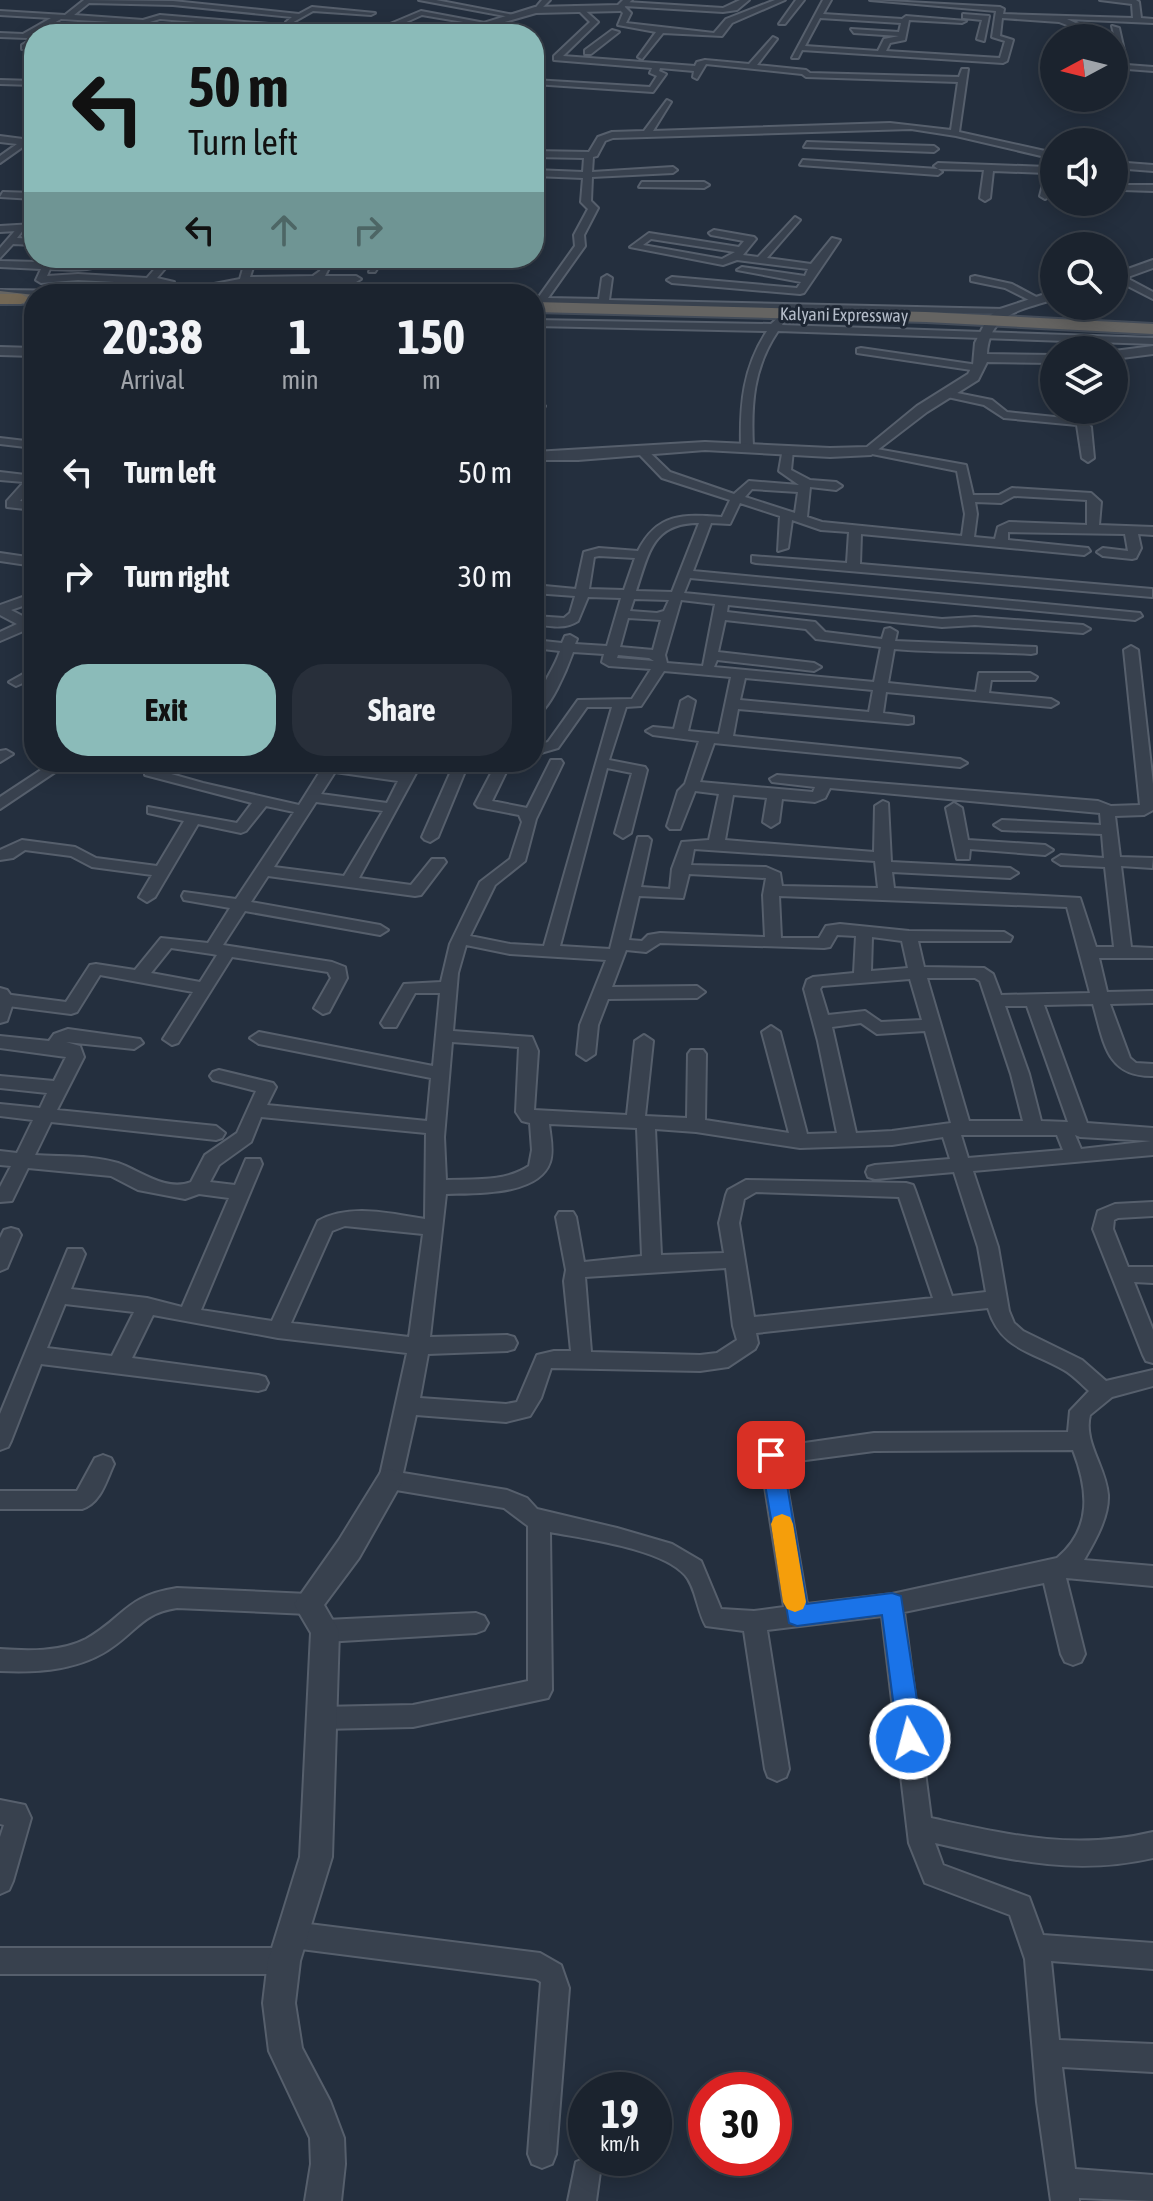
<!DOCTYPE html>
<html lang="en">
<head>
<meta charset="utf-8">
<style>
  :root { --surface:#1b232e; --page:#282f3a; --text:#f1f3f6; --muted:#a0a4aa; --line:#39404a; --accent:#8bbbb9 }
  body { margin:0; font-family:"Asap Condensed",sans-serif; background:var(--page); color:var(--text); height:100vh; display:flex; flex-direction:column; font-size:30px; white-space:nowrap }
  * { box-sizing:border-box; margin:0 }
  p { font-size:26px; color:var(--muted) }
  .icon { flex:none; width:44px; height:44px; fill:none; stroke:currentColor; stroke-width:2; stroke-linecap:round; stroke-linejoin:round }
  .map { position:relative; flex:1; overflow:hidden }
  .sheet { position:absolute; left:24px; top:284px; width:520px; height:488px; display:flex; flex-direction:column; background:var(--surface); border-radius:32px; box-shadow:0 4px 20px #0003,0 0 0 2px var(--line) }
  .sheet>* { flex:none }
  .hud { position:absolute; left:24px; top:24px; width:520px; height:244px; border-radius:32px; box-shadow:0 4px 20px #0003,0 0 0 2px var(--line); background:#8bbbb9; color:#111; overflow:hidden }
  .needle { width:52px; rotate:263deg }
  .controls { position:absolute; left:1040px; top:24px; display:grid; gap:16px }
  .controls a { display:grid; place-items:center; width:88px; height:88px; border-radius:50%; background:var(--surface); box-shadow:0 4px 20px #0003,0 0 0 2px var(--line); font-size:40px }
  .speed { position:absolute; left:568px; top:2072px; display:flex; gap:16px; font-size:40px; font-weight:700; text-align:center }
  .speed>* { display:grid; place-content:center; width:104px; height:104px; border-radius:50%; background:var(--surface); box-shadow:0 4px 20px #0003,0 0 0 2px var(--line); line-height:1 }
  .speed small { font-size:20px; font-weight:400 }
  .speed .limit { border:12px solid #d22; background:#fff; color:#111 }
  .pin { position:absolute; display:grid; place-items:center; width:68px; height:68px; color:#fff; margin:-34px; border-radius:16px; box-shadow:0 4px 12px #0006 }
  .me { position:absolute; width:88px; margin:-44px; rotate:353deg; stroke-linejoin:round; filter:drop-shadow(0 0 6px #0008) }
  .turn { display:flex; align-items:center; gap:28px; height:168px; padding:0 32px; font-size:36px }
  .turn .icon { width:104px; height:104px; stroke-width:2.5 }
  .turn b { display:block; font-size:56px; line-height:68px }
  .lanes { display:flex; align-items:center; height:76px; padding:0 32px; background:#0003; justify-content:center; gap:40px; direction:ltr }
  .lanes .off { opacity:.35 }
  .eta { display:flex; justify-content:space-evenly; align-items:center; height:136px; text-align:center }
  .eta b { font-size:48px; font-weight:700; line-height:56px }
  .button { display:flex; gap:16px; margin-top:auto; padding:16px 32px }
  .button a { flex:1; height:92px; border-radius:32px; background:var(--accent); color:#111; font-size:32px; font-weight:700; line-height:92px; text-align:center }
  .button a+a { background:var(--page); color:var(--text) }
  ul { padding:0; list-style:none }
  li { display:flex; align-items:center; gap:24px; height:104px; padding:0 32px }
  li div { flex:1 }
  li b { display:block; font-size:30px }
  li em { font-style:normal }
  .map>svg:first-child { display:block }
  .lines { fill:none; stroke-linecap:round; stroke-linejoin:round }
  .minor-casing { stroke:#565f6c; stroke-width:4 }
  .tertiary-casing { stroke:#565f6c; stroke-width:4 }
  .trunk-casing { stroke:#434c59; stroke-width:4 }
  .motorway-casing { stroke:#434c59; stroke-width:4 }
  .minor { fill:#38414e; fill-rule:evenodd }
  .tertiary { fill:#38414e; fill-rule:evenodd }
  .trunk { fill:#656462; fill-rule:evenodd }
  .motorway { fill:#746855; fill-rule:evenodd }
  .route { fill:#1a73e8; stroke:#114b97; stroke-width:2 }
  .slow { fill:#f59e0b }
  .labels { text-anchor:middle; stroke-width:6; stroke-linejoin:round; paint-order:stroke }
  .far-street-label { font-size:18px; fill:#b4bcc9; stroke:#1d2633 }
</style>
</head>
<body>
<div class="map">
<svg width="1153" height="2201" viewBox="0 0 1153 2201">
  <rect width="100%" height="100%" fill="#242f3e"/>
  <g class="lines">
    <g class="minor-casing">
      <path id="minor" d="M84,0L173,1L299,14L312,7L375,13L371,15L313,11L290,24L286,22L292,17L173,5L89,3L74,15L143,20L160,15L317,28L383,27L421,11L485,23L481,25L422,15L393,28L427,34L357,30L317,32L160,19L143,24L120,23L113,30L136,34H106L103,32L112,22L61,19L27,38L0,37V33L23,34L51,18L0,15V11L65,15Z
        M419,0H436L519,16L515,18Z
        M542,0H550L538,12H532Z
        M740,0H749L737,10L723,12L624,6L631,13L626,23L714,33L726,19L775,0H785L732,23L722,36L663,33L642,59L638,57L656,32L618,25L623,13L617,7L626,2L723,8Z
        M796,0H804L785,24H779Z
        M823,0H831L823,14L902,19L906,16L966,21L962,23L909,20L905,40L890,43L886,51L1000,58L1005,41L992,37L996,11L870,0L1000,7L1004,9L1003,14L1133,18L1132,4L1100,0H1136L1139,2L1141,18L1153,19V23L1067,19L1080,25L1076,38H1068L1072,27L1059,22L1002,18L1000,36L1013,40L1007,61L1003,63L802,50L798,58H792ZM820,18L901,23L899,32L851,29L854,33L899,36L884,39L878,51L805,46Z
        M574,6H580L598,22L563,56L695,66L697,62L705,60L749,64L773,37L777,39L757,65L806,70L810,73L959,77L962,69H968L959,132L1054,153V159L956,136L911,129L613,138L605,141L597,156L593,157L592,172L673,167L677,170L673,173L592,177L591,201L598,208L584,235L585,246L548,298L599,299L602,278L607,275L612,278L609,300L1004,309L1008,310V314L534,304V298H538L575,246L574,235L588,209L581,202L583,178L534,176V170L583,172L584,158L534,157V151L589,152L598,137L612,132L644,131L667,100L671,102L653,131L890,123L951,130L958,82L806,77L802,74L706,64L697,79L693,77L694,71L660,68L659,71L666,74L653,92L534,84V80L650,87L657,76L650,73L652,68L554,60V56L590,22Z
        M963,14L989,16L984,41L977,39L982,20L963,18Z
        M1112,26L1119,28L1125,55L1114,56V52L1118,51Z
        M612,30L619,32L591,54H585V50Z
        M167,31L190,34H164Z
        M34,38V50L22,49V45Z
        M1114,64L1153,67V71L1114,68Z
        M0,80L34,81V85L0,84Z
        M34,131V139L0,163V156L17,144L0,142V136L23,139Z
        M807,142L934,146L938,149L934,152L804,147Z
        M803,160L938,169L942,172L938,175L800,165Z
        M1050,160H1054L1050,196L1045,199L1040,196L1046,173L993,171L990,198L985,201L980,198L984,170L938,169L934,166L938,163L1047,167Z
        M1114,162L1153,165V171L1114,168Z
        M642,182H704L709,185L704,188L639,187Z
        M1125,185H1153V191L1122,190Z
        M3,192L34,193V199L0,197Z
        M795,217L800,220L767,258L811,264L832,238L840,240L804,293L800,294L672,283L667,280L672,277L797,288L801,282L737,270L742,267L805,276L808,269L737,260L723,265L630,247L649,233L739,247L744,241L711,235L709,233L714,230L754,237L756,239L743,255L758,257ZM651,239L735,252L722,259L643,245Z
        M19,226L24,229L17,238L34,239V245L13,244L0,258V248Z
        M106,258H118C100,272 72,270 50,269L47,276L78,274L147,278L164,258H174L157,278L174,282L169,285L78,280L41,283L36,280L41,269L0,267V261L77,263Z
        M246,258H256L250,277L313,276L320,271L324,258H334L325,276H356L361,279L356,282L250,283L193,294H140L145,291L183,290L240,279Z
        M374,258H384L375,272H369Z
        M1114,275H1121L1153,292V299L1114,279Z
        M975,276L1012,284L1042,300L1033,302L1005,288L971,281V277Z
        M0,290L82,291L87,294L0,296Z
        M780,316L785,319L782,325L1153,338V344L778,331C753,368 751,404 753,447L747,450L741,447C740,404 743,368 767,331L534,326V320L771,324Z
        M861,348L978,365L983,368L978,371L857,353V349Z
        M947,391L992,400L1007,412L1084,420L1091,427L1094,458L1088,462L1082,458L1077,425L1004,418L984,405L943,396L941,394Z
        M539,403L545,406L538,419L534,420V405Z
        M0,438L34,442V448L0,444Z
        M783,448L793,450L791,470L810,480L836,482L842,486L836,490L810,487L807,517L822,522L962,536L965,514L957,471L867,453V449L871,448L966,465L973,495H999L1012,488L1091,493L1101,502L1099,525L1153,527V535L1138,534L1141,548L1136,558L1132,559L1103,556L1097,552L1103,548L1128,551L1125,534L1008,532V540L1088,548L1090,551L1084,555L861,534L860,564L1152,589V597L756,563L752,562V556L847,563L849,532L821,530L792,520L788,548L778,551L780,516L740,503L730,524L711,523L693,571L1140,613L1142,616L1135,620L690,578L684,593L942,619L975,617L1083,625L1090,629L1083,633L975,625L942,627L728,605L727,612L815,622L825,632L882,639L885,629L890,628L897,632L895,641L1036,647V653L1031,654C985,651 940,653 894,649L888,683L976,692L979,673H1030L1037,677L1035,680H991L989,693L1051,699L1058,703L1051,707L886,692L883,713L913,717V723L908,724L738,709L733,736L960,759L967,763L960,767L714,743L700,782L813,792L815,787L772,782L770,779L777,775L1098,801L1111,806L1140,805L1124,650L1131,646L1138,650L1153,784V810L1144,815L1115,816L1120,857L1153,858L1152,868L1121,866L1131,947L1153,948V958H1099L1107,992L1153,991V1003L1110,1004L1130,1058L1136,1063L1153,1064V1076C1106,1077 1104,1042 1093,1004L1044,1005L1087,1123L1153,1128V1155L973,1171L998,1247L1009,1311L1014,1323L1023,1331L1082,1360L1106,1381L1153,1370V1386L1112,1397L1090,1415C1083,1442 1106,1467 1108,1495C1109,1517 1095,1541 1084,1560L1153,1566V1586L1066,1578L1085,1654L1081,1662L1073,1665L1065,1662L1061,1654L1044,1583L904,1612L931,1818C1009,1835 1074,1851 1153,1832V1858C1075,1876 1011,1860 935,1843L943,1865L1029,1897L1043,1935L1153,1943V1969L1051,1961L1059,2040L1153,2044V2072L1062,2067L1075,2169L1153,2175V2201L1079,2198V2201H1051L1037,2102L1025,1959L1010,1915L925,1883L909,1843L882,1616L767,1630L789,1769L786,1777L777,1781L768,1777L765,1769L744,1631L706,1626C697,1611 696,1587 685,1575C661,1548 585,1539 550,1532L552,1690L548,1698L413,1727L321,1729L313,1726L309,1718L313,1710L321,1707L413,1705L528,1681V1526L504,1508L390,1489L382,1487L379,1480L407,1353L278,1338L153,1315L132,1358L258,1375L265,1377L268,1383L265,1389L258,1391L41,1364L11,1441L8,1447L0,1450V1414L68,1249H82L85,1254L71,1289L147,1298L182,1307L229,1198L199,1194L185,1199L138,1190L111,1176L28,1168L12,1201L0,1202V1187L11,1166L0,1165V1151L17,1153L33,1120L0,1116V1104L40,1108L47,1093L0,1088V1076L54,1081L66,1057L0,1048V1036L49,1041L54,1034L68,1029L140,1039L143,1043L134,1049L66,1042L80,1046L84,1057L57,1110L216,1126L225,1133L222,1138L216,1140L51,1122L35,1155C61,1157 93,1155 118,1163C141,1171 166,1192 191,1182L205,1155L237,1133L256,1091L213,1080L210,1076L213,1072L219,1070L273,1083L276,1087L267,1105L427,1121L431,1078L259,1044L250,1038L259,1032L433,1066L440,993H415L396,1027H384L381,1023L404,984L441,982L450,944L480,882L510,859L522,822L519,815L478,807L475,804L497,762H511L492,801L527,808L551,760H561L563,763L536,819L525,861L495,885L470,936L510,944L544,946L612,707H587L558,748L534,755V746L548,742L578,700L632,699L651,669L609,666L602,662L604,654L573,652C568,666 549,714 534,716C534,693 553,673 560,651L534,648V640L562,643L565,636L570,635L577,639L575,644L607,646L621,598L588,597L578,621C564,630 549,626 534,624V616L564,618L570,613L575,596L534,593V585L576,589L584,552L599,548L638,551C657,513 683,514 722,517L730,500L662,478L638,453V449H646L670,472L734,494L749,481L799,485L779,471ZM752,489L798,492L795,513L745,497ZM1014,496L1087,500V525L1009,522L998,527L995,539L974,537L977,514L975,502L1001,503ZM699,523L672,592L636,591C649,553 652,523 699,523ZM599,556L635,558L624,590L589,589L594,557ZM634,599L669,600L664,611L657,613L630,611ZM681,600L715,604L703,666L667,663L665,655ZM628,618L661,620L653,650L620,647ZM725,620L806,629L816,639L881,647L874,682L714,667L717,660L814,671L821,667L814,663L718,652ZM618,655L649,658L654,661L617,658ZM664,671L731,677L719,734L688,731L695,701L688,697L681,701L674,729L653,727L646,731L653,735L699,741L685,784L678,791L667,826L670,829H680L695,791L719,794L709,840L682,842L672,869L670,889L641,887L651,840L648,837H638L610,949L560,946L607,768L632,773L615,833L623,838L631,833L647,770L645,767L609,760L626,707L641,706ZM745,678L873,690L869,712L740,700ZM830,788L1100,813L1101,825L1002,820L994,825L1002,830L1102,834L1104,858L1061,855L1053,860L1061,865L1105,867L1114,947H1096L1080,898L894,888L892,872L1010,878L1018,873L1010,868L891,862L888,803L883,801L875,806L874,852L725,840L733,795L767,798L763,822L771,827L779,822L782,799L815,802L825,798ZM694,849L875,861L878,888L782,886L780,873L766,867L691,865ZM689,874L766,878L763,895L765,937L660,933L648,935L642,941L629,940L639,896L683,898ZM779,896L1067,907L1090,993L1001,995L993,974L984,968L924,967L918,941H1010L1012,937L1004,932L909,931L840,924L826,926L819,938H781ZM837,935L856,936L854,973L813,977L807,980L804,989L818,1041L837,1133L807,1134L780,1032L771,1026L762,1032L789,1133L705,1120L706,1054L703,1050H691L688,1054L687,1118L645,1116L653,1041L644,1035L635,1041L627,1115L534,1110L538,1051L532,1037L453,1031L458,973L466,945L510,954L606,960L580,1025L577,1054L586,1060L595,1054L598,1025L608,999L697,998L705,992L697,986L612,987L626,950L646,952L660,943L824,948L830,947ZM872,937L902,941L908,968L871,971ZM927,978H975L980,981L1011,1074L1023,1121H969ZM910,979L922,1020L881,1022L865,1011L828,1015L820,989L822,986ZM1005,1006H1027L1068,1122L1041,1121L1029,1074ZM861,1023L877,1034L925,1031L951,1123L892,1131L856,1133L832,1027ZM452,1042L519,1047L516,1112L522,1121L530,1123L532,1150L529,1166C505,1182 474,1179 446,1180L444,1137ZM261,1117L426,1133L425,1219C391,1214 350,1203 318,1221L272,1321L201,1310L262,1164L260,1159H246L235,1185L210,1182L219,1165L251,1142ZM549,1124L637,1128L642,1256L584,1262L576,1217L573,1212H559L556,1217L566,1270L564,1281L571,1351H554L537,1355L517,1402L506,1404L420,1398L428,1354L507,1351L514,1349L517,1343L514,1337L507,1335L430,1337L446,1194C475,1193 539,1196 550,1162C554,1150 550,1135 549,1124ZM655,1129L696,1132L800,1148L892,1145L943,1137L950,1159L875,1165L868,1167L866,1172L868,1177L875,1179L954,1172L978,1247L986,1292L952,1296L915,1190L913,1185L906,1183L746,1180L728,1190L726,1195L719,1223L724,1253L661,1255ZM961,1135H1057L1063,1150L968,1158ZM1075,1135L1080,1137L1151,1141L1081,1149ZM756,1192L899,1197L933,1298L754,1317L739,1223L744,1199ZM345,1226L423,1234L409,1337L291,1323L332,1231ZM726,1268L733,1326L737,1340L717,1353L700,1355L591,1352L585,1277ZM65,1304L134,1312L112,1356L47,1348ZM988,1308C1000,1349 1031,1351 1064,1370C1073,1375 1081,1384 1089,1391L1070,1411L1068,1432L874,1433L763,1449L760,1455L784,1607L754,1611L721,1609L701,1561L672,1544L617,1528L537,1509L527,1498L507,1490L403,1473L416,1415L506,1422L530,1416L541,1398L551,1368L700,1371L728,1367L755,1349L758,1343L756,1333ZM1073,1450C1088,1489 1093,1528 1057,1558L892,1594L807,1604L783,1463L874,1451Z
        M0,472L34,476V486L20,501L34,502V510L7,507V501L24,482L0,480Z
        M0,553L34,558V566L0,561Z
        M34,593V602L11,610L34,622V631L28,629L0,641V632L17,624L0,615V605Z
        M34,668V678L16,686L9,682Z
        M6,750L13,754L0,762V751Z
        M53,762H70L0,809V797Z
        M283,762H326L402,773L408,762H422L359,878L411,885L432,859H444L446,862L421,895L415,896L268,876L251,902L380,925L388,930L380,935L245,911L223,945L332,962L345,967L347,978L329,1012L323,1014L314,1008L331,978L328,972L232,957L178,1043L172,1045L163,1039L193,992L100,975L77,1012L71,1014L0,1005V995L4,994L66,1002L90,965L96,964L135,970L161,938L208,943L230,908L184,900L182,896L184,892L236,899L294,812L266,806L246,831L241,833L198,824L155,897L147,902L139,897L152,875L92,867L71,856L25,850L13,858L0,860V850L22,840L75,847L96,858L157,866L184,821L148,813V807L237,823L252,803L145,775V769L150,768L203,783L299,805L321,770L290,766ZM335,772L398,781L387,803L321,794ZM316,802L383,811L344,876L274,867ZM171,948L212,954L217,955L200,982L151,973Z
        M455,762L468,764L438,837L430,842L425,840L422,837Z
        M954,803L962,808L968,840L1045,845L1053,850L1045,855L970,849L969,859H957L946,808Z
        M1153,1202V1216L1118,1218L1114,1220L1113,1229L1128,1267H1153V1283L1134,1282L1153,1330V1363L1146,1361L1143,1355L1093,1229L1098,1211L1115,1204Z
        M11,1228L18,1230L21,1235L7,1268L0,1271V1238L4,1230Z
        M103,1455L111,1458L114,1464C106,1481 101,1503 82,1509H0V1491H77L95,1458Z
        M177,1588L308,1594L316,1597L319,1604L316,1611L308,1614L177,1608C144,1613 139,1628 114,1646C82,1670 39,1673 0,1671V1649C27,1651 61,1652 86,1639C125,1617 125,1596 177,1588Z
        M476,1613L484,1616L488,1623L484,1630L476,1633L325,1642L317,1638L313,1631L317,1624L325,1620Z
        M0,1800L25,1805L31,1818L13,1881L9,1890L0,1894V1837L4,1825L0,1824Z
        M293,1922L540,1953L561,1965L569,1988L556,2154L552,2164L542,2168L532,2164L528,2154L541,1982L536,1979L293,1948L284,1944L280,1935L284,1926Z
        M0,1948H284L293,1952L297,1961L293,1970L284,1974H0Z
        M586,2158L596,2162L600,2172L596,2201H568L576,2162Z"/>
    </g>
    <g class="tertiary-casing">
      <path id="tertiary" d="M623,0H632L620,11L536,13L463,34H448L535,7L618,5Z
        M34,224V230L0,232V226Z
        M1153,260V268L1114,282V274Z
        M1054,291V299C1022,310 989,313 987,354L1054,355V363L987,362L978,380L927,412L871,455L830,457L705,450L578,460H534V452L705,442L830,448L867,447L917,406L968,374L973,365L975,343L988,317L1000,309Z
        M1153,346V354L1114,359V351Z
        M0,347L34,348V356L0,355Z
        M0,988L7,990L14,1000L7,1021L0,1023Z
        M390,1469L399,1472L403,1480L359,1558L324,1605L339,1631L332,1857L300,1961L295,2003L302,2048L330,2101L344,2138L345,2164L341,2201H305L311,2164L310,2138L269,2051L263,2003L268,1961L300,1857L311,1633L294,1604L339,1540L381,1472Z"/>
    </g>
    <g class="trunk-casing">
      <path id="trunk" d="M0,291L34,295V305L0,301Z
        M534,302L926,312L1153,324V334L926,322L534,312Z"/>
    </g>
    <g class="motorway-casing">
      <path id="motorway" d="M0,294H21L30,299L21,304H0Z"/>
    </g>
    <use href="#minor" class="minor"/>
    <use href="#tertiary" class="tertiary"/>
    <use href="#trunk" class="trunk"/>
    <use href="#motorway" class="motorway"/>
  </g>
  <path class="route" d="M771,1446L779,1448L782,1455L807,1604L892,1593L901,1596L923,1739L919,1747L910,1750L902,1747L898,1739L882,1615L797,1626L789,1623L760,1455L763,1448Z"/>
  <path class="slow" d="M782,1514L790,1517L793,1524L806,1602L803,1609L795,1612L787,1609L783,1602L771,1524L774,1517Z"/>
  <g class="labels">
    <g class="far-street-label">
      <text transform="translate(844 315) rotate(1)" y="6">Kalyani Expressway</text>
    </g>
  </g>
</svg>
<div class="controls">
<a><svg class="needle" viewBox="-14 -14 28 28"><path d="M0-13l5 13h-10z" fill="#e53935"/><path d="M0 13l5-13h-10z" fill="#a0a4aa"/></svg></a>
<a><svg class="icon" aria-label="sound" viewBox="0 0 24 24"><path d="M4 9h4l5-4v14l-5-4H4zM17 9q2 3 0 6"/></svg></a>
<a><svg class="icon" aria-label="search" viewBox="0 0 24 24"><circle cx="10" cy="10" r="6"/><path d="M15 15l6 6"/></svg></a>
<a><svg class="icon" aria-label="layers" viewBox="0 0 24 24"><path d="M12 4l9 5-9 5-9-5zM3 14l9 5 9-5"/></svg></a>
</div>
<div class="speed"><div>19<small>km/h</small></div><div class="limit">30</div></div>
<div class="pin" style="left:771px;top:1455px;background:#d93025"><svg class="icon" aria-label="arrive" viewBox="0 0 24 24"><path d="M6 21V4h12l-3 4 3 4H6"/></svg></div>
<svg class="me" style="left:910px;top:1739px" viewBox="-20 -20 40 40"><circle r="17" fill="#1a73e8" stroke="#fff" stroke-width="3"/><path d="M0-11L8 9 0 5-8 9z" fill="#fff"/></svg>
<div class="hud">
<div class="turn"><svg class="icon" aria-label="left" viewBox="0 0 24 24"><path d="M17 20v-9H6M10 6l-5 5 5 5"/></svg><div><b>50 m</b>Turn left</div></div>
<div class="lanes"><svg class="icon" aria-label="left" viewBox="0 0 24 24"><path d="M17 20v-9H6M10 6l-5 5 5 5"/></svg><svg class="icon off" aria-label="ahead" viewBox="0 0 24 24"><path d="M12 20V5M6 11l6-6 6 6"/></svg><svg class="icon off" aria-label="right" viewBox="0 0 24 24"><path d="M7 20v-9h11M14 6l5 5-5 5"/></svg></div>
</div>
<section class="sheet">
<div class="eta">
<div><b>20:38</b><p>Arrival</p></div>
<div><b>1</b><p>min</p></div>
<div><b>150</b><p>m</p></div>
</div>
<ul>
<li><svg class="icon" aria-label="left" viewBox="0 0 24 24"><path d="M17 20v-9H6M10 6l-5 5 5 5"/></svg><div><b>Turn left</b></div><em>50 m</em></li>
<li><svg class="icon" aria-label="right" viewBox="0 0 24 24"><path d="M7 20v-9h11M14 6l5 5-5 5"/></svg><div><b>Turn right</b></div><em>30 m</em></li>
</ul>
<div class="button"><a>Exit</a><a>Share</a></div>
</section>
</div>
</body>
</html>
